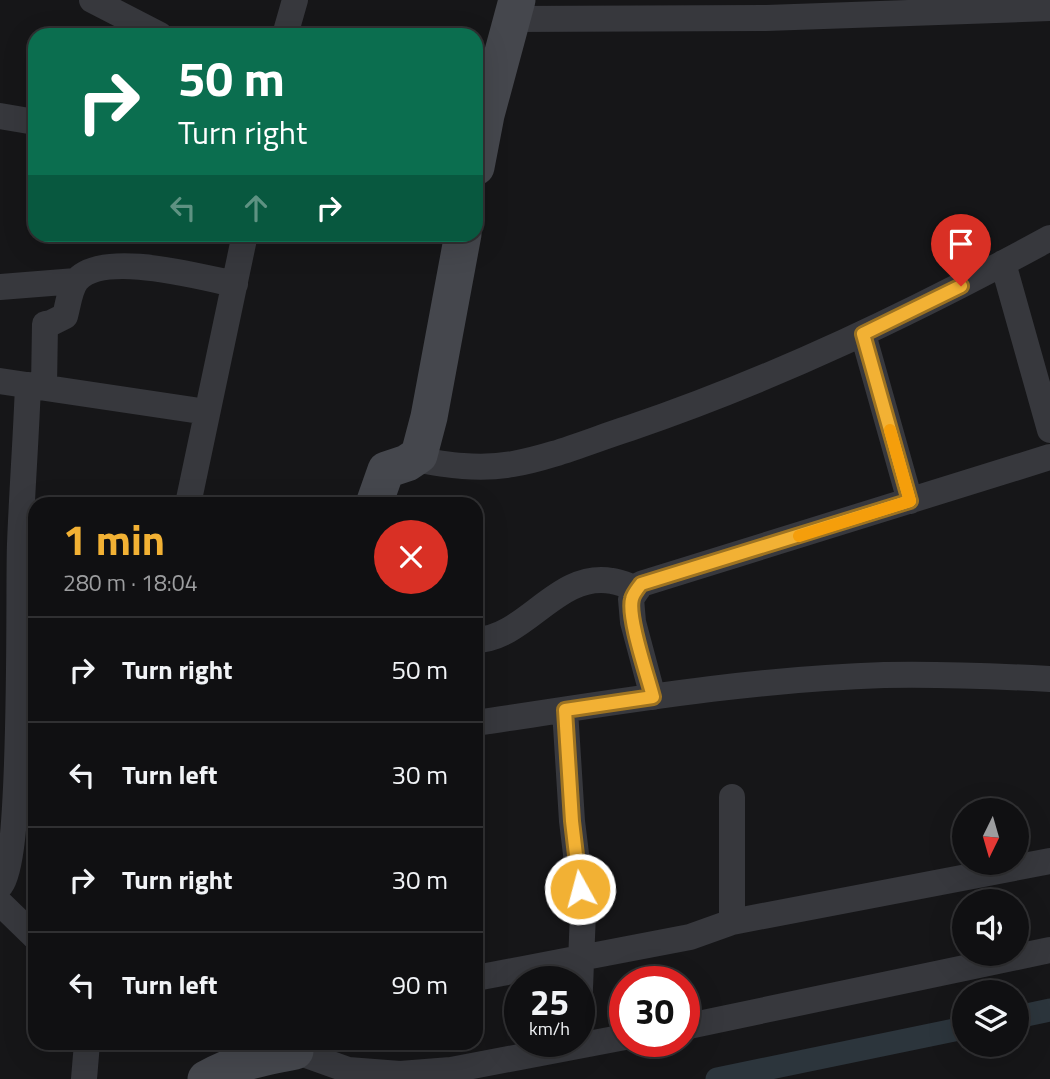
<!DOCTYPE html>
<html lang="en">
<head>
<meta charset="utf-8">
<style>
  :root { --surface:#101012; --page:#19191b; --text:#f1f3f6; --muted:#9c9d9f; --line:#303032; --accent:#f2b134 }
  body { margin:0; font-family:"Titillium Web",sans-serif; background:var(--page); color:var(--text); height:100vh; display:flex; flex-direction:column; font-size:26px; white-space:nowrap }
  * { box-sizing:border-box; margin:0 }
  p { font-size:23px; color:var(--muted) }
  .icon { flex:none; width:38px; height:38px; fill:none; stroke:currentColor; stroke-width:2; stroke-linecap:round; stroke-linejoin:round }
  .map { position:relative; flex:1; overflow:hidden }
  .side { position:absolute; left:28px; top:497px; width:455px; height:553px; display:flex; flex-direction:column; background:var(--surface); border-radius:21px; box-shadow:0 7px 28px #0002,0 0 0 2px var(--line) }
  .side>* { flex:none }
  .top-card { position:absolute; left:28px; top:28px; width:455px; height:214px; border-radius:21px; box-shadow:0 7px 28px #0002,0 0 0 2px var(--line); background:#0b6e4f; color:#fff; overflow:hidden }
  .needle { width:46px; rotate:185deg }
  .tools { position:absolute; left:952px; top:798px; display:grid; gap:14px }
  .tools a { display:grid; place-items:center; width:77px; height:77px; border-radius:50%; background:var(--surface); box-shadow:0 7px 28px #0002,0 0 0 2px var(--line); font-size:35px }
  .speed { position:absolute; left:504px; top:966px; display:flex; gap:14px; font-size:35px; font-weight:700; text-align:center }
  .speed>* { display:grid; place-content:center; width:91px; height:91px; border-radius:50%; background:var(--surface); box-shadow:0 7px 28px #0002,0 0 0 2px var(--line); line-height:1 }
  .speed small { font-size:18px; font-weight:400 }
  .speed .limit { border:10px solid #d22; background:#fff; color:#111 }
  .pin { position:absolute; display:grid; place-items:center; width:60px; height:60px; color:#fff; margin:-72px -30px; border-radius:50% 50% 50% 0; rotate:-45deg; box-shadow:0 0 7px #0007 }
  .pin .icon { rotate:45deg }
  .me { position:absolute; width:77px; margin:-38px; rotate:353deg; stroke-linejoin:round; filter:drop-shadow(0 0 5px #0008) }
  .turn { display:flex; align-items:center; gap:24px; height:147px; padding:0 35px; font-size:32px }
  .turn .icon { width:91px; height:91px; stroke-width:2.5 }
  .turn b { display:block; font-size:49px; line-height:60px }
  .lanes { display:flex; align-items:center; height:66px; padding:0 35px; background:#0003; justify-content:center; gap:35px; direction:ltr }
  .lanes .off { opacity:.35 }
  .round { display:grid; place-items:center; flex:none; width:74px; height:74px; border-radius:37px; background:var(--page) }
  .headline { display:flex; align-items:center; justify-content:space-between; height:119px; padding:0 35px }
  h1 { font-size:42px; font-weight:700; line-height:52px; color:var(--accent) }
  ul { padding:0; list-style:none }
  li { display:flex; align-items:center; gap:21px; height:105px; padding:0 35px; border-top:2px solid var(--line) }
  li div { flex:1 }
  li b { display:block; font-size:26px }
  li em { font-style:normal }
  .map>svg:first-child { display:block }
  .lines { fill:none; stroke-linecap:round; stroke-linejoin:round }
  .canal { stroke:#2c353c; stroke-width:23 }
  .street { stroke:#37383d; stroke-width:26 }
  .secondary { stroke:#45474d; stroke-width:37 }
  .route-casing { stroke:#9d7322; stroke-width:18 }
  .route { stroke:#f2b134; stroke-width:12 }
  .slow { stroke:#f59e0b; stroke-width:12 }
</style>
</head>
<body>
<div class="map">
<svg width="1050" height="1079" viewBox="0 0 1050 1079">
  <rect width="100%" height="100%" fill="#161618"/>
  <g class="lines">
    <path class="canal" d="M1017,1017L1050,1010
      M717,1079L964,1028"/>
    <path class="street" d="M92,0L160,35
      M512,19L766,18L1050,8
      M285,35L295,0
      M0,116L35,122
      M1003,263L1050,430
      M0,287L76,281
      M863,334L910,501
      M0,381L207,412
      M44,387L45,324L51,323L65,316C68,305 70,288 77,280C104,250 199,277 235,284
      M413,459C447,465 479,470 513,464C553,457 592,440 630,428C777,378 914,312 1050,238
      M188,504L245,234
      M476,640C527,638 557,571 612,581C620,582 629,586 638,589
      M653,697L633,622L631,599L641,584L1050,457
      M565,710L572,821L583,912L579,1013
      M476,723C611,703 748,679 884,675C940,674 995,676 1050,679
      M732,797V922
      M0,886C24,864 18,593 20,544C22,491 26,438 28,385
      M0,903L35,937
      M476,978L690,937L732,922L1050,861
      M684,1027L1050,950
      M295,1051L348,1070L400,1074L451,1070L625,1037
      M84,1079L87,1043"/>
    <path class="secondary" d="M476,167L486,115L517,0
      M374,504L386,470L407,463L419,455L429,417L463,234
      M206,1079C233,1063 264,1057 295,1051V1043"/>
  </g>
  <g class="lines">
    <g class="route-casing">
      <path id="route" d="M580,889L572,821L565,710L653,697C648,677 627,617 632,599C633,594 638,588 641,584L910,501L863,334L961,286"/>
    </g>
    <use href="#route" class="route"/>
    <path class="slow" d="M799,536L910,501L890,430"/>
  </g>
</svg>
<div class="tools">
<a><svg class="needle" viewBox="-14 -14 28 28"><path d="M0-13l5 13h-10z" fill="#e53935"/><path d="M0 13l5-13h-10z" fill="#9c9d9f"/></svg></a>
<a><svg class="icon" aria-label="sound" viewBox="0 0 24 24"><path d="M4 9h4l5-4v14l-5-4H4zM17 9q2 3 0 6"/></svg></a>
<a><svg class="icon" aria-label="layers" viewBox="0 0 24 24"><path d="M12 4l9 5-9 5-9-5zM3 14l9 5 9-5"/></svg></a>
</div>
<div class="speed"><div>25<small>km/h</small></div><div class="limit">30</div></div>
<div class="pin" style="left:961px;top:286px;background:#d93025"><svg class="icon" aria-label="arrive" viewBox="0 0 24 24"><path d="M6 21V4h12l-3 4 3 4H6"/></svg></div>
<svg class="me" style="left:580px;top:889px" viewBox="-20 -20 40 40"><circle r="17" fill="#f2b134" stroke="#fff" stroke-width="3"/><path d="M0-11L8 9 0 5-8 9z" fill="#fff"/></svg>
<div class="top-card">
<div class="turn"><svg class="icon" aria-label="right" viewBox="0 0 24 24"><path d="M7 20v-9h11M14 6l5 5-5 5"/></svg><div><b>50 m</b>Turn right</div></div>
<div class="lanes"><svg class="icon off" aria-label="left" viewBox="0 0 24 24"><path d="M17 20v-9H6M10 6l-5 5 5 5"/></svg><svg class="icon off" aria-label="ahead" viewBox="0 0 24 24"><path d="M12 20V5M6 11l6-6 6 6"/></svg><svg class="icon" aria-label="right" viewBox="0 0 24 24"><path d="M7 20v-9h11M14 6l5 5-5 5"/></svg></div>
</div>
<section class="side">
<div class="headline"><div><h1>1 min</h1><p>280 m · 18:04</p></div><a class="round" style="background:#d93025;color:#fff"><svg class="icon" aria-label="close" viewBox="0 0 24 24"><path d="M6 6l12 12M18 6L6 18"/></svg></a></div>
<ul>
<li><svg class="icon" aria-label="right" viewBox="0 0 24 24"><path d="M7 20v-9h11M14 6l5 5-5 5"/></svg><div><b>Turn right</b></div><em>50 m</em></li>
<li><svg class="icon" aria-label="left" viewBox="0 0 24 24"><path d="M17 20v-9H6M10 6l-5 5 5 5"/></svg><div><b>Turn left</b></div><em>30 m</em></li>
<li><svg class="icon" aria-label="right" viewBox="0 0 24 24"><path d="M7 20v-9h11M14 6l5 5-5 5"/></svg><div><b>Turn right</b></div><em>30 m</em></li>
<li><svg class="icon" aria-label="left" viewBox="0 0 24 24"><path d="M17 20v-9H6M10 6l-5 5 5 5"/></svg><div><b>Turn left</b></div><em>90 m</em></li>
</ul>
</section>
</div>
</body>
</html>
